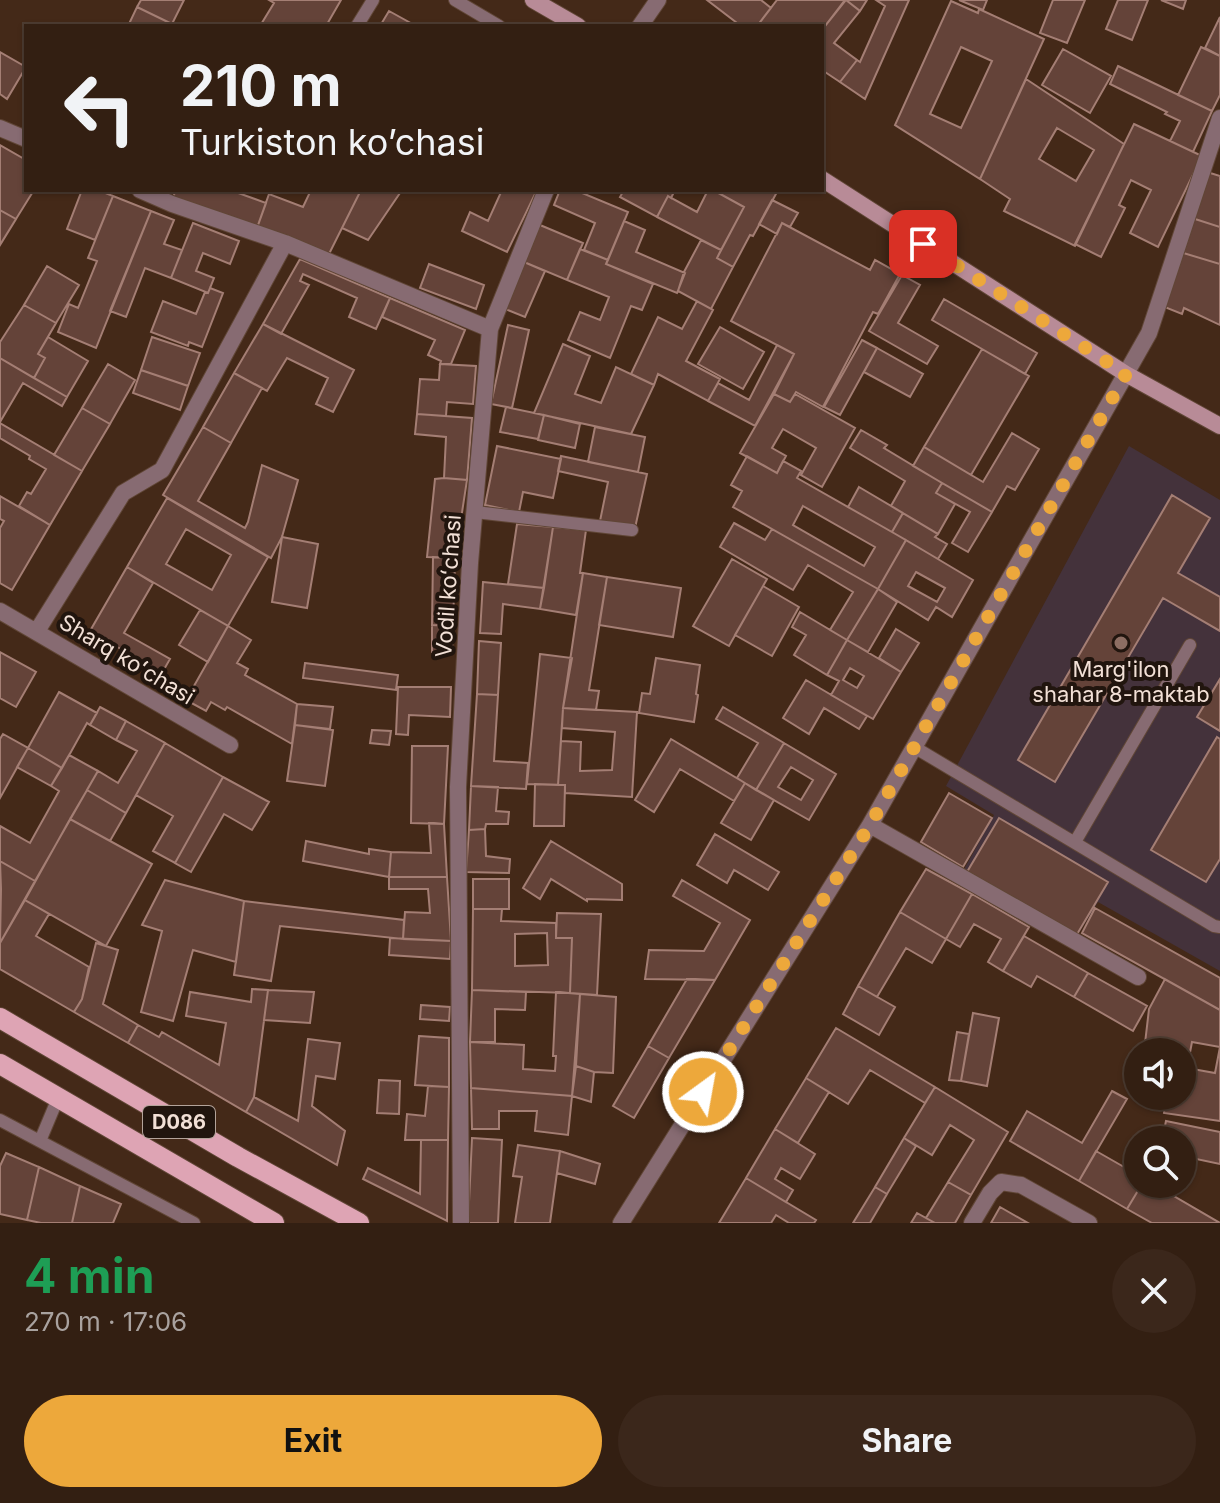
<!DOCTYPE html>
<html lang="en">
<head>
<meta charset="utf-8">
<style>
  :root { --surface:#331f12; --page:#3b271b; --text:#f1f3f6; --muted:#a9a29f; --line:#4e3d32; --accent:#eda83b }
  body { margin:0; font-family:Inter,sans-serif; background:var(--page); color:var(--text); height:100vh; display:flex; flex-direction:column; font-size:30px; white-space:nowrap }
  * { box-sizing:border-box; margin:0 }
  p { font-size:26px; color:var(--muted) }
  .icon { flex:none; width:44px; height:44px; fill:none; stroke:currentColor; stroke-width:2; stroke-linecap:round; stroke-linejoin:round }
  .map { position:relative; height:1223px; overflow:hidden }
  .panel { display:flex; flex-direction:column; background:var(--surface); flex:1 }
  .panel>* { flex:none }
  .banner { position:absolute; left:24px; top:24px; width:800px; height:168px; border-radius:0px; box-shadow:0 2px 6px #0004,0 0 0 2px var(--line); background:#331f12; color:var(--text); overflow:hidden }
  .controls { position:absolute; left:1124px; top:1038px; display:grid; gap:16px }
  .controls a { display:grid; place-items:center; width:72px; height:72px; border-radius:50%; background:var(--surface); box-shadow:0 2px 6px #0004,0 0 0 2px var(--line); font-size:40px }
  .pin { position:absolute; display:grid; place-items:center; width:68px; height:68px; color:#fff; margin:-34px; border-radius:16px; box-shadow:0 4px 12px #0006 }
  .me { position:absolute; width:88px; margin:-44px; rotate:32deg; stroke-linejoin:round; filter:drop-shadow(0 0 6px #0008) }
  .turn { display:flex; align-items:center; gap:28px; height:168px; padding:0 24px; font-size:36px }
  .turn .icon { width:104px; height:104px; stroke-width:2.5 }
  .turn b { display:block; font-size:56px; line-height:68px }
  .round { display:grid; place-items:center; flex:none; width:84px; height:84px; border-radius:42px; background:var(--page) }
  .summary { display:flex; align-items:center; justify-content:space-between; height:136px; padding:0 24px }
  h1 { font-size:48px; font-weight:700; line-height:60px; color:#1e9e55 }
  .button { display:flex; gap:16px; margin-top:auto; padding:16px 24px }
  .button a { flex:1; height:92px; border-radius:48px; background:var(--accent); color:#111; font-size:32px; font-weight:700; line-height:92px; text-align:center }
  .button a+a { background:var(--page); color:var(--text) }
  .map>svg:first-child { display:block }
  .education { fill:#44323b }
  .building { fill:#644339; stroke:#a47e74; stroke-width:2; fill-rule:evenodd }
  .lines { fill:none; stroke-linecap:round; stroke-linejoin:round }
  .service-casing { stroke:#604636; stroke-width:14 }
  .minor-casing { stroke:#604636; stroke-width:18 }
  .secondary-casing { stroke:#604636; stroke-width:18 }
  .primary-casing { stroke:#604636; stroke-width:22 }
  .service { stroke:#876b72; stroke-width:12 }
  .minor { stroke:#876b72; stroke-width:16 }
  .secondary { stroke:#b88b97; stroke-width:16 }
  .primary { stroke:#dea4b4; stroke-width:20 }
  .route { stroke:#eda83b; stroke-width:14; stroke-dasharray:0 25.2 }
  .education-dot { fill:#8d6e63; stroke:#21150e; stroke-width:3 }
  .labels { text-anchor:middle; stroke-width:8; stroke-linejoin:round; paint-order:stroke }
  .shield { fill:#21150e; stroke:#b3a39a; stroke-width:2 }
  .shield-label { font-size:20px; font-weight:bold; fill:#f2e0d6 }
  .street-label { font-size:22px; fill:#f2e0d6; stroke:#21150e }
  .poi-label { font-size:22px; fill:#f2e0d6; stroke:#21150e }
</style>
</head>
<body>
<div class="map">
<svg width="1220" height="1223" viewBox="0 0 1220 1223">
  <rect width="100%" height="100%" fill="#442918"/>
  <path class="education" d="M1129,446L1220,500V971L1098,902L1075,939L962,873L994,815L946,786Z"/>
  <path class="building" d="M141,0H184L172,24L137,7Z
    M269,0H341L326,26H260L274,3Z
    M707,0H761L771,8L757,26H741Z
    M777,0H845L822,30V26H757Z
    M846,0H867L860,11Z
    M846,0L860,11L834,43L857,60L840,82L822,70V30Z
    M876,0H909L865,99L840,82L857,60L860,62L885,6Z
    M959,0H987L983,10Z
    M1053,0H1085L1067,43L1040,33Z
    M1118,0H1148L1132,40L1106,29Z
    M1161,0H1186L1183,9Z
    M951,1L978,13L979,9L1044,39L980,179L895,125ZM961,47L992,61L961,128L930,114Z
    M137,7L172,24L175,26H128Z
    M389,11L416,26H380Z
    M1220,17V56L1205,48Z
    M1201,47L1220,56V95L1212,111L1178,95Z
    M1063,49L1111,76L1090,113L1042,85Z
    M0,52L26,67L7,99L0,94Z
    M1118,66L1212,111L1193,152L1170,141L1180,121L1165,114L1167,112L1110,84Z
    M1026,79L1124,144L1075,246L1004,211L1010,199L980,179ZM1057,128L1094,150L1076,181L1039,159Z
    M1134,124L1202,156L1158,247L1130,233L1151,190L1131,180L1119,205L1125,208L1101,257L1075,244Z
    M0,145L26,160V190H34L16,219L0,210Z
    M1207,172L1220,176V227L1192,218Z
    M82,190H98L113,196L95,240L67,229Z
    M176,190H230L266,203L257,228L173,197Z
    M311,190H361L329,254L257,228L269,194L303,207Z
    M361,190H402L368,240L342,228Z
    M502,190H537L507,252L462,231L470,212L488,221Z
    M560,190H575L628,212L608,260L584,250L595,223L554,205Z
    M624,190H675L671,198L668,196L657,217L620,197Z
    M708,190H713L744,207L721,250L657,217L668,196L697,212Z
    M713,190H774L777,192L753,236L750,235L733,267L717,258L744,207Z
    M113,196L151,211L96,348L58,332L69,304L78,308L97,261L88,258Z
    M772,200L798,213L790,227L782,223L777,234L759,224Z
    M0,210L16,219L0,245Z
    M151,211L174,220L164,244L182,250L171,278L145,268L126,317L110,311Z
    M1192,218L1220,227V264L1180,252Z
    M624,221L645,230L636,252L685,273L677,293L606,264Z
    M193,223L239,241L230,264L203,253L196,271L214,278L208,293L171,278Z
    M782,223L870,270L875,260L900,274L878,314L873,312L823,407L796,392L790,402L774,394L794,354L731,321Z
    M540,225L583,243L567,280L524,262Z
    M701,240L721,250L717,258L733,267L711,309L678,291L684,272Z
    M580,249L608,260L606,264L653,284L642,310L631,306L610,358L568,340L580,312L600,320L609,297L567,280Z
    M1180,252L1220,264V325L1184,308L1182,314L1162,306Z
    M300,259L390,298L376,329L349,317L357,298L303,274L300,281L309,285L281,334L263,324Z
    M524,262L545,271L525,317L505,309Z
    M429,264L484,285L476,309L420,288Z
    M47,266L79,285L56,323L24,305Z
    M902,275L920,285L898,323L938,346L927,364L869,331Z
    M210,288L223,293L202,347L189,342L188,346L151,332L163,301L196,314L205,292L208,293Z
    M390,298L465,330L451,364H440L441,361L428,355L435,340L382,317Z
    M944,299L1037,353L1025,374L932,320Z
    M697,301L713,310L686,361L720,379L708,401L658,374L654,385L631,374L658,317L682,329Z
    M24,305L56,323L38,354L45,358L34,378L0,358V342Z
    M263,324L354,370L333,412L316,404L328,378L287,358L267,391L234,373Z
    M508,325L529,330L512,408L491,404Z
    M720,327L764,352L743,389L698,364Z
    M48,337L88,361L67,397L34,378L45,358L38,354Z
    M152,337L200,353L188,386L141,370Z
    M862,340L877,348L840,415L824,407Z
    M563,344L590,356L575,394L601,403L616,367L654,385L631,434L534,413Z
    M777,345L794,354L755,426L708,401L718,383L749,400Z
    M877,348L923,374L910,397L864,372Z
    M982,349L1029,376L971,475L924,447Z
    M0,358L67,397L62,406L23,383L0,422Z
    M108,364L135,380L110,424L82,408Z
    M440,364L476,366L473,404L447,402L446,416L417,414L420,379L439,380Z
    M141,370L188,386L180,410L133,393Z
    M234,373L262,388L231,443L203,427Z
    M774,394L790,402L795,394L855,428L822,487L801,475L816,448L783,429L772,448L786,456L777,473L740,453Z
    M506,407L544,415L538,439L500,432Z
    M82,408L110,424L82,471L54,455Z
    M417,414L472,418L467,480L444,478L446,437L415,434Z
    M544,415L580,424L575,448L538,440Z
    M0,423L82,471L50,525L19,506L27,492L31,494L46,469L29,459L30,456L0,438Z
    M203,427L231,443L198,501L245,528L248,522L262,465L298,480L282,537L271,558L163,495Z
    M595,427L645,437L638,472L588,462Z
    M861,430L887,445L884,448L942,483L936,493L955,504L938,534L891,506L905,481L850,448Z
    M1012,433L1039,449L1015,490L1007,486L992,512L913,466L924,447L983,482Z
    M497,446L561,459L553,498L523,492L519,512L485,505Z
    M561,456L647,474L635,528L600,521L608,482L558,471Z
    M747,456L777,473L783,461L801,471L797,478L906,540L878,589L733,507L742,491L731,485ZM803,506L875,547L864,566L793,525Z
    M444,478L467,480L455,558L427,557L435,479Z
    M942,483L992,512L968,552L952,543L970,512L936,493Z
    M859,487L903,513L892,532L848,507Z
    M1172,495L1210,518L1178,573L1220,597V631L1163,598L1055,782L1018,760Z
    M0,496L50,525L12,590L0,583V528L4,521L0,519Z
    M167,498L268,557L228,626L127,567ZM186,529L231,555L212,590L166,564Z
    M903,513L938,534L935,537L947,544L938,559L892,532Z
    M734,523L765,540L772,529L878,589L847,640L830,630L853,592L808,565L793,590L720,547Z
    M517,524L553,527L544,588L508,584Z
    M553,527L586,530L580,573H583L576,615L540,609Z
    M282,537L318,544L307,608L272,602Z
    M906,540L973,580L952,617L936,607L928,620L878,589ZM916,572L945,588L937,602L908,586Z
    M433,557L455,558L453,626L432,625Z
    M732,559L767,579L729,646L693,626Z
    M127,567L153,583L124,633L170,659L162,673L90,631Z
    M583,573L607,577L589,690L599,691L596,710L563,708Z
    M607,577L681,588L673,637L599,625Z
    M483,582L544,588L540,609L503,604L501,634L480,633Z
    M763,586L799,607L772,656L735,635Z
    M878,589L897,602L868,652L847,640Z
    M200,610L228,626L208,662L179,645Z
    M800,612L847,640L827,675L794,655L806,635L792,627Z
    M432,625L453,626L452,652H432Z
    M228,626L251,640L237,663L248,669L245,675L297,704L292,744L227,707L225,710L211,702L206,711L186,700Z
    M896,629L919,643L901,672L879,658Z
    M847,640L901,672L873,719L831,695L839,681L827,675ZM850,668L864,676L857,688L843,680Z
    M479,641L501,643L498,695L477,694Z
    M0,652L36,672L16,707L0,698Z
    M540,654L572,658L563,708L558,785L527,784Z
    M656,658L700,665L696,694L698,695L694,722L639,713L642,693L650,694Z
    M305,663L398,675L396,690L303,678Z
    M1220,679V731L1197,717Z
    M806,680L867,716L859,729L824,708L809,734L783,718Z
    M398,687H451L450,717L409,715L408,735L396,734Z
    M59,692L97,713L90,725L87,723L62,768L28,748Z
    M477,694L498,695L494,761L528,763L526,789L471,786Z
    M297,704L333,707L330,729L295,725Z
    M100,707L126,721L116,740L90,725Z
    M723,707L784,743L756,790L737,778L758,743L716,719Z
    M563,708L637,712L632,797L565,793V785H558L561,741L581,742L580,771L612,770L615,732L562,728Z
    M126,721L165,743L126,813L87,790L98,771L118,783L137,751L116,740Z
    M295,725L333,730L325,786L287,781Z
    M372,730L391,731L389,745L370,743Z
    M3,734L28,748L0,798V739Z
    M1217,737L1220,739V859L1206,882L1151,850Z
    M671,739L745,783L734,801L680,769L654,812L635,800Z
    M165,743L223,777L175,863L153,851L173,816L136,795Z
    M784,743L836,774L809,820L756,790ZM791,767L813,780L801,800L778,787Z
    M412,746H448L444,824L411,823Z
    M28,748L62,768L51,786L17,767Z
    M69,755L98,771L35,881L0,861V826L30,843L59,791L51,786Z
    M223,777L269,802L252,830L224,814L191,872L175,863Z
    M745,783L774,800L751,840L721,823Z
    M535,784L565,785L564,826H534Z
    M471,786L498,787L496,811L509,812L508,824H486L485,829L469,830Z
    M87,790L126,813L110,841L70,819Z
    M949,793L992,818L963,867L921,842Z
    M999,818L1108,882L1076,936L967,872Z
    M70,819L152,864L106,946L25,900Z
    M429,823L444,824L447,877H389L391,852L431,853Z
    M485,829L486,856L510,859L509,873L466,872L469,830Z
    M715,834L779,872L768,890L734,870L727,883L697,865Z
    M306,841L369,854V849L391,852L389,877L303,861Z
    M551,841L622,884V900L587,899V901L551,879L540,899L523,888Z
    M0,861L35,881L0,943L1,889Z
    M926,869L972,894L946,939L900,912Z
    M389,877H447L451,941L403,939L405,912L430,913L428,889H389Z
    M473,879H509V909H473Z
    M165,880L244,901L236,962L193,950L173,1021L141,1012L162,931L142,925Z
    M682,880L750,920L715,980L645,979L649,950L704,951L720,923L673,896Z
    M972,894L1029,927L1003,971L988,962L1001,939L974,924L960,947L946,939Z
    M25,900L49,914L36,936L89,967L82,999L74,1012L0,969V943Z
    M244,901L404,920L403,939L280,926L271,981L234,975Z
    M1095,908L1220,978V1010L1082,933Z
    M473,909H502L501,921L556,923V938H572L570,993L472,990ZM547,933L548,965L515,966V934Z
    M900,912L946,939L932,963L906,948L877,997L858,986Z
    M557,913L601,914L597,995L570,993L572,938H556Z
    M1024,936L1088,973L1074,997L1037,976L1031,987L1003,971Z
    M390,938L451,941L450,959L389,955Z
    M96,943L118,950L103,1004L138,1025L128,1043L74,1012L82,999Z
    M1088,973L1147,1006L1133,1031L1074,997Z
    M687,979L715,980L669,1058L648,1046Z
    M1165,979L1220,1010V1121L1164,1113L1166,1096H1182V1052H1144L1149,1009ZM1192,1042L1220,1047L1215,1073L1187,1068Z
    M858,986L895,1007L879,1035L843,1014Z
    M252,989L268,990L254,1097L246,1112L128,1043L138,1025L159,1037L162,1032L219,1065L226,1023L186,1016L190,992L251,1002Z
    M268,990L314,992L310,1023L264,1020Z
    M472,990L526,992L525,1010L495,1009V1042H470Z
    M556,992L580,994L572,1096L471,1088L470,1042L524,1045L523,1069L555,1071L556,1056H553Z
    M580,994L616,997L613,1073L594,1072L576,1066Z
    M421,1005L450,1007L449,1021L420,1019Z
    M973,1013L999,1018L987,1086L961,1081Z
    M836,1028L935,1087L925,1103L870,1070L848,1104L806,1078Z
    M957,1032L969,1034L961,1081L949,1080Z
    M419,1036L449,1038V1087L415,1085Z
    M308,1039L340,1043L335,1079L316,1076L312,1106L345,1131L337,1165L246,1112L254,1097L298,1121Z
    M648,1046L669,1058L634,1118L613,1106Z
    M576,1066L594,1072L591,1102L572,1096Z
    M806,1078L829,1092L798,1143L775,1129Z
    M379,1080L400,1081L399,1114L377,1113Z
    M428,1086L449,1087L448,1140H405L407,1114L425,1116Z
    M935,1087L1008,1132L971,1195L948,1182L974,1140L950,1125L932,1155L904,1138Z
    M471,1088L572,1096L568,1135L535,1131L537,1111H499V1129H472Z
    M1112,1091L1127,1099L1079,1181L1010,1141L1027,1111L1082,1143Z
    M1166,1121L1220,1132V1164L1182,1156V1140H1162Z
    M775,1129L815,1154L800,1179L781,1168L775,1179L793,1190L786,1202L746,1178Z
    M472,1138L502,1140L498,1223H468Z
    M904,1138L916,1146L887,1194L875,1187Z
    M421,1140H448L447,1221L363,1179L368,1168L420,1194Z
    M518,1145L560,1151L550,1223H515L522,1177L513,1176Z
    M560,1151L600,1164L595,1184L557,1173Z
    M1096,1151L1138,1175V1184H1142L1127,1209L1079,1181Z
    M6,1153L39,1167L27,1220L0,1214V1166Z
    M39,1167L80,1186L72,1223H41L27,1220Z
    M746,1178L816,1220L814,1223H789L776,1215L771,1223H719Z
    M948,1182L971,1195L955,1223H935L926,1218Z
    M1142,1184H1153L1220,1223H1152L1127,1209Z
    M80,1186L121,1204L113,1223H72Z
    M875,1187L887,1194L870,1223H853Z
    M1000,1207L1028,1223H991Z
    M917,1213L935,1223H911Z"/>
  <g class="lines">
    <g class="service-casing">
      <path id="service" d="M455,0L499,26
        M357,26L373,0
        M475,512L632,530
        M914,747L1214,926L1220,927
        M1075,842L1190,645
        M0,1120L194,1223
        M40,1141L58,1098"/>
    </g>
    <g class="minor-casing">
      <path id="minor" d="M640,26L658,0
        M0,128L26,139
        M140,190L172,204L285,243L490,329L470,563L458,787L461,1223
        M490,329L546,190
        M0,611L230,745
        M37,631L123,493L162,470L285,243
        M870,825L1138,977
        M621,1223L870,825L1149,333L1220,118
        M972,1223L990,1193L1001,1182L1021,1185L1089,1223"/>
    </g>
    <g class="secondary-casing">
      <path id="secondary" d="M533,0L578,26
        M822,179L1126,374L1220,426"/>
    </g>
    <g class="primary-casing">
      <path id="primary" d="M0,1018L238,1157L359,1223
        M0,1064L274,1223"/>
    </g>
    <use href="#service" class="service"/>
    <use href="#minor" class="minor"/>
    <use href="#secondary" class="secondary"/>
    <use href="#primary" class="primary"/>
  </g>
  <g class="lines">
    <path class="route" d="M703,1092L870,825L1126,374L923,244"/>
  </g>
  <circle class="education-dot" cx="1121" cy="643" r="8"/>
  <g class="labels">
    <rect class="shield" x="143" y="1106" width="72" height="32" rx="6"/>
    <g class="shield-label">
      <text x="179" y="1129">D086</text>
    </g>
    <g class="street-label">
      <text transform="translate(448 586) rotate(-86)" y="8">Vodil koʻchasi</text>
      <text transform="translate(127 659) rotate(31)" y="8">Sharq koʻchasi</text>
    </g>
    <g class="poi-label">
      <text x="1121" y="677">Marg'ilon<tspan x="1121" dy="25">shahar 8-maktab</tspan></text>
    </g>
  </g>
</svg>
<div class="controls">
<a><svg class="icon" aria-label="sound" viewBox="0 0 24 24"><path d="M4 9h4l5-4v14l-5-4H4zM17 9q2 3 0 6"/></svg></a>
<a><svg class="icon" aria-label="search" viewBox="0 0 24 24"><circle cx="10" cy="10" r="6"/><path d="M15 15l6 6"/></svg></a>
</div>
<div class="pin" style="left:923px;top:244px;background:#d93025"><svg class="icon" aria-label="arrive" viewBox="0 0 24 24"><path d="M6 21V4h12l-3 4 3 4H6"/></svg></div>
<svg class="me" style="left:703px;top:1092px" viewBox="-20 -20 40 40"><circle r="17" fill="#eda83b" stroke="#fff" stroke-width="3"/><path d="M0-11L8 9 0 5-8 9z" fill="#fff"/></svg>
<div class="banner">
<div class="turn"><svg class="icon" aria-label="left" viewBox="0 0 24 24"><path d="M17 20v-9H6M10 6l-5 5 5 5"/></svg><div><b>210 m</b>Turkiston ko’chasi</div></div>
</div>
</div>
<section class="panel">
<div class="summary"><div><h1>4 min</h1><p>270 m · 17:06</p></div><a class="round"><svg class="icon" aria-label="close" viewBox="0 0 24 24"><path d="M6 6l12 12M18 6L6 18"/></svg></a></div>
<div class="button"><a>Exit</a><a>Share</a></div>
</section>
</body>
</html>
